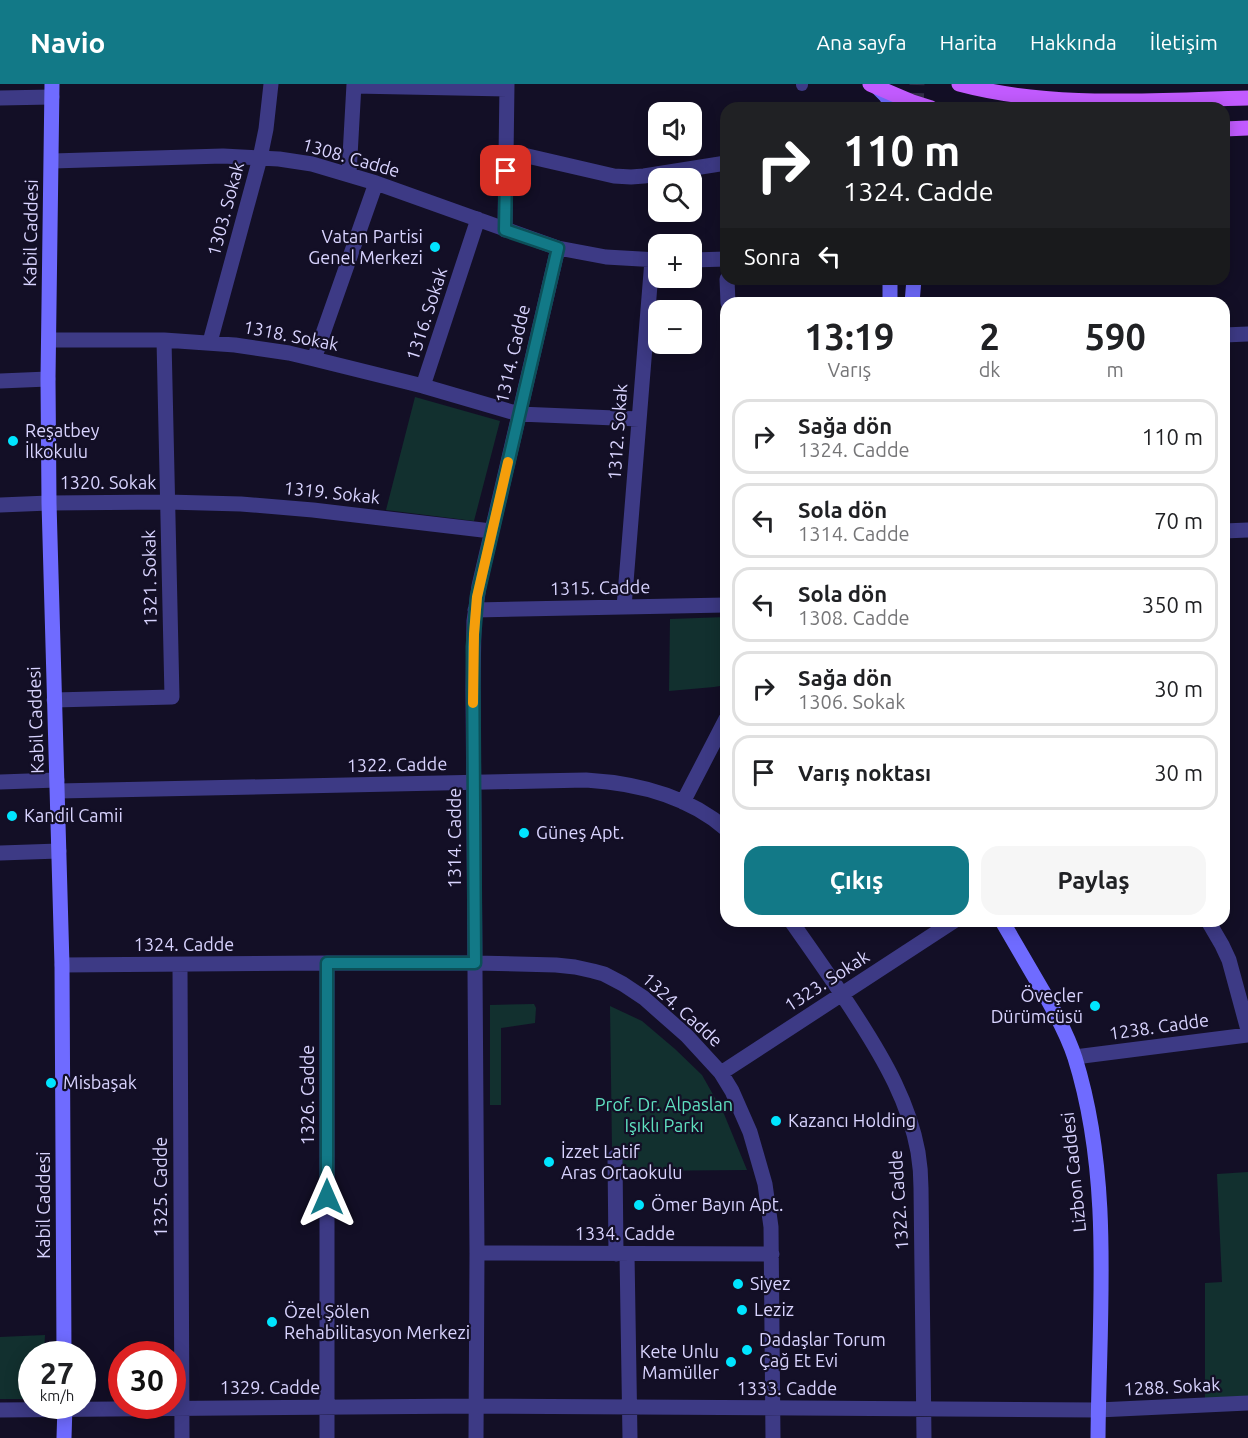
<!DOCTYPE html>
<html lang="tr">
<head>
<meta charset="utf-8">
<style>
  :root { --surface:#fff; --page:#f6f6f6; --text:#202124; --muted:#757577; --line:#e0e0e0; --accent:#127987 }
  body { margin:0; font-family:Ubuntu,sans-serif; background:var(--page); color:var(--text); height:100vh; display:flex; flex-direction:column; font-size:22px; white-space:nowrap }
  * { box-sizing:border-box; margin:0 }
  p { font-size:20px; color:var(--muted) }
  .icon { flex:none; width:33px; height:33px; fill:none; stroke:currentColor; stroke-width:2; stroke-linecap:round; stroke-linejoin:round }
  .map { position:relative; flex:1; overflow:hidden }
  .details { position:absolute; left:720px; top:213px; width:510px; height:630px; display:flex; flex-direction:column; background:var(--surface); border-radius:18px; box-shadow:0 3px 15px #0003 }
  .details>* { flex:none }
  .banner { position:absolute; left:720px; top:18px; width:510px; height:183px; border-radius:18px; box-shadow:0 3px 15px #0003; background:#202124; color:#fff; overflow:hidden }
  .controls { position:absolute; left:648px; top:18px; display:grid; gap:12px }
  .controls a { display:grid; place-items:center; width:54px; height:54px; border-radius:12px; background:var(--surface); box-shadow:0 3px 15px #0003; font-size:30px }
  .speed { position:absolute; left:18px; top:1257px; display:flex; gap:12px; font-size:30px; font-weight:700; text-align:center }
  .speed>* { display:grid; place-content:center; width:78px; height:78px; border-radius:50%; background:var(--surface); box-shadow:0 3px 15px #0003; line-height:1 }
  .speed small { font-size:15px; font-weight:400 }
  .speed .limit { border:9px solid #d22; background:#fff; color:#111 }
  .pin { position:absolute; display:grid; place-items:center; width:51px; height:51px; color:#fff; margin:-26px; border-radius:12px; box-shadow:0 3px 9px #0006 }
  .me { position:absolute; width:66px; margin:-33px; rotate:0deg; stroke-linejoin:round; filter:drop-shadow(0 0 4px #0008) }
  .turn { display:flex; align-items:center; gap:21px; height:126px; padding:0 24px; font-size:27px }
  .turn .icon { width:78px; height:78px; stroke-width:2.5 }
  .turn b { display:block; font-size:42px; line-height:51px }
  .then { display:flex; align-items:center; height:57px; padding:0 24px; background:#0003; gap:12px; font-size:22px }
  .eta { display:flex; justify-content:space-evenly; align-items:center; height:102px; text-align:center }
  .eta b { font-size:36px; font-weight:600; line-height:42px }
  .button { display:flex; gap:12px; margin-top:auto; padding:12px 24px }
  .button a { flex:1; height:69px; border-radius:18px; background:var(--accent); color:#fff; font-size:24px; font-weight:600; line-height:69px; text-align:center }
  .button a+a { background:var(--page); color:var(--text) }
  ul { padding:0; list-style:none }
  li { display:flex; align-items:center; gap:18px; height:75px; margin:0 12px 9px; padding:0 12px; border:3px solid var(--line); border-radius:18px }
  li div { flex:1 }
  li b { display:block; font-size:22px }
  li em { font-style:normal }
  header { display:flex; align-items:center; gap:36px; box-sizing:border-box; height:84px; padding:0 30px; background:var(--accent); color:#fff }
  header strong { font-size:28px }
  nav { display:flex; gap:33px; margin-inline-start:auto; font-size:21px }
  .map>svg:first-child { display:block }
  .green { fill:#12302f }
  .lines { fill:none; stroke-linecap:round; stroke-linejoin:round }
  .secondary-tunnel { stroke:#312d47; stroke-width:15; stroke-dasharray:15 8; stroke-linecap:butt }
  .pedestrian { stroke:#3d3a85; stroke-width:12 }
  .minor { stroke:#3d3a85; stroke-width:15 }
  .secondary { stroke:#6f6bff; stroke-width:15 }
  .primary { stroke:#c25bff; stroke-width:15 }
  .route-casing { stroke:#0c4f58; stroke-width:15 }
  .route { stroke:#127987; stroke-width:10 }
  .slow { stroke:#f59e0b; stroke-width:10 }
  .poi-dot { fill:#00e5ff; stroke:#130f26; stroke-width:2 }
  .labels { text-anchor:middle; stroke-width:4.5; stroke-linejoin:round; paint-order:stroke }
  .street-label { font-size:18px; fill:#d9d4ff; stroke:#130f26 }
  .poi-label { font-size:18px; fill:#d9d4ff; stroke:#130f26; text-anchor:start }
  .park-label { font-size:18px; fill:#5fe0c0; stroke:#130f26 }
</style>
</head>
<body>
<header>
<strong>Navio</strong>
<nav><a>Ana sayfa</a><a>Harita</a><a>Hakkında</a><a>İletişim</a></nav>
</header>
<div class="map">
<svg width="1248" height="1354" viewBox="0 0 1248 1354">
  <rect width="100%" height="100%" fill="#130f26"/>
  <path class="green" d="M415,313L500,337L474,437L386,426Z
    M726,533V601L714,603L669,607L670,535Z
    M534,920L536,924L535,939L501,944V1021H490V921Z
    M610,922L642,937L675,965L702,991L724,1030L747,1086L623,1087L622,1068L612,1065Z
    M1248,1088V1313L1205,1315V1199L1222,1198L1217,1090Z
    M45,1251L44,1270H32L31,1315H0V1253Z"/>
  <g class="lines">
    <path class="secondary-tunnel" d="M916,24L917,0"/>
    <path class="pedestrian" d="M802,1V0"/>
    <path class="minor" d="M354,2L507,5
      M0,14L52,13
      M506,67L614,92L631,93L644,92L726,79
      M52,77L223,72L279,75L312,80L376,99L558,164L606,173L658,176
      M349,90L354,0
      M505,146L507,0
      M692,176L726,175
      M727,195L728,219
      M1224,251L1248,250
      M49,256H164L235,261L289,269L314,275L423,302L519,330L639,335
      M210,258L260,74L266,45L271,0
      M314,275L376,99
      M0,297L48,295
      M423,302L478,135
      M0,421L49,419L167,418L241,420L313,426L491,447
      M1224,447L1248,446
      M624,523L652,176
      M475,526L726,521
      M54,616L172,613L164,256
      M0,698L57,696
      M58,707L586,696C636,699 688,712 726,745
      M683,718L726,635
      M0,769L59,767
      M791,837C814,870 837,902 858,935C885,977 909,1019 918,1068C920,1080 921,1092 921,1104L924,1354
      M1208,837L1222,861L1229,876L1248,946
      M62,881L327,879H475L556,881L575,883L593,887L604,890L623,900L644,914L687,952L721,989L732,1007L750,1048L765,1100L771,1143L773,1354
      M180,881L182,1354
      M1075,973L1248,951
      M721,989L954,837
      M615,1073L616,1170
      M477,1169L772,1170
      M627,1170L630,1354
      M0,1326L476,1322L1098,1326L1248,1319
      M327,1354V879
      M476,1354L477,1169L473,605L474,537L479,502L558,164"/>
    <path class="secondary" d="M52,0L48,295L49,419L62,881L64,1270
      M876,2L886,12L894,24
      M890,219V195
      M912,219L914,195
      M1002,837C1015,859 1028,882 1041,904C1054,926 1067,949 1075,974C1113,1095 1099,1229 1098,1354
      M64,1354L65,1322"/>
    <path class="primary" d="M870,0L912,18L931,24
      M959,0C1053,25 1152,16 1248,14
      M1224,45L1248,44"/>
  </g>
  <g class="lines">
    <g class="route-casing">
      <path id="route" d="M327,1113V879H475L473,563L477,513L558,164L505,146L506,87"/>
    </g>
    <use href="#route" class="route"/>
    <path class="slow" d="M473,619L474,550L477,513L508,378"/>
  </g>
  <g class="poi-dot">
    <circle cx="435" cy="163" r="6"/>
    <circle cx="13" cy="357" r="6"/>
    <circle cx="12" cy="732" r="6"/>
    <circle cx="524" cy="749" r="6"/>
    <circle cx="1095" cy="922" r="6"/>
    <circle cx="51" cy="999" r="6"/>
    <circle cx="776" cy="1037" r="6"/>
    <circle cx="549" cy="1078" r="6"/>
    <circle cx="639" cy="1121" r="6"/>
    <circle cx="738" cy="1200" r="6"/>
    <circle cx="742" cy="1226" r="6"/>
    <circle cx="272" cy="1238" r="6"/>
    <circle cx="747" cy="1266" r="6"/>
    <circle cx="731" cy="1278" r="6"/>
  </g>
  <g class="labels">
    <g class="street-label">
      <text transform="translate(351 74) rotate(16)" y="6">1308. Cadde</text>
      <text transform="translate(226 125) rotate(-75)" y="6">1303. Sokak</text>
      <text transform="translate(31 149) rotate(-89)" y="6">Kabil Caddesi</text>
      <text transform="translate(427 230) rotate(-72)" y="6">1316. Sokak</text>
      <text transform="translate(291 252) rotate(11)" y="6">1318. Sokak</text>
      <text transform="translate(513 270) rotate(-77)" y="6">1314. Cadde</text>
      <text transform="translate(618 348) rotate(-86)" y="6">1312. Sokak</text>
      <text x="108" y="405">1320. Sokak</text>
      <text transform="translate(332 409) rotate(6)" y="6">1319. Sokak</text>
      <text transform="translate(150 494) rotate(-91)" y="6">1321. Sokak</text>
      <text transform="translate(600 504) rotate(-1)" y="6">1315. Cadde</text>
      <text transform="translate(36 636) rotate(-92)" y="6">Kabil Caddesi</text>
      <text transform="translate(397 681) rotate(-1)" y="6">1322. Cadde</text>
      <text transform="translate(455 754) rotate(-90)" y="6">1314. Cadde</text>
      <text x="184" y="867">1324. Cadde</text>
      <text transform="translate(827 897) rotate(-33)" y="6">1323. Sokak</text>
      <text transform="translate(682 926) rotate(42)" y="6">1324. Cadde</text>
      <text transform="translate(1159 943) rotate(-8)" y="6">1238. Cadde</text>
      <text transform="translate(308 1011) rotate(-90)" y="6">1326. Cadde</text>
      <text transform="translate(1074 1088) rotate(-96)" y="6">Lizbon Caddesi</text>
      <text transform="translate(161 1103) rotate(-90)" y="6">1325. Cadde</text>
      <text transform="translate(899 1116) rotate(-94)" y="6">1322. Cadde</text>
      <text transform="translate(44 1121) rotate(-90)" y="6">Kabil Caddesi</text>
      <text x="625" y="1156">1334. Cadde</text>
      <text transform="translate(1172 1303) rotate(-3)" y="6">1288. Sokak</text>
      <text x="270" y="1310">1329. Cadde</text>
      <text x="787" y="1311">1333. Cadde</text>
    </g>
    <g class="poi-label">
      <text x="423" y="159" text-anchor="end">Vatan Partisi<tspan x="423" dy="21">Genel Merkezi</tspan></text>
      <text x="25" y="353">Reşatbey<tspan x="25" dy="21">İlkokulu</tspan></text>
      <text x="24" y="738">Kandil Camii</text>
      <text x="536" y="755">Güneş Apt.</text>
      <text x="1083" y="918" text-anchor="end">Öveçler<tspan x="1083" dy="21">Dürümcüsü</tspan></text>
      <text x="63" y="1005">Misbaşak</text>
      <text x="788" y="1043">Kazancı Holding</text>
      <text x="561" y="1074">İzzet Latif<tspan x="561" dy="21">Aras Ortaokulu</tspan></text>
      <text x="651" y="1127">Ömer Bayın Apt.</text>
      <text x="750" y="1206">Siyez</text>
      <text x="754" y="1232">Leziz</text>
      <text x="284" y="1234">Özel Şölen<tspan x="284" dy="21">Rehabilitasyon Merkezi</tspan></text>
      <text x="759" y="1262">Dadaşlar Torum<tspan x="759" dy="21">Çağ Et Evi</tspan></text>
      <text x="719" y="1274" text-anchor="end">Kete Unlu<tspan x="719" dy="21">Mamüller</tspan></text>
    </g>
    <g class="park-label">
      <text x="664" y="1027">Prof. Dr. Alpaslan<tspan x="664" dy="21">Işıklı Parkı</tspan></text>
    </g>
  </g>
</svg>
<div class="controls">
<a><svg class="icon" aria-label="sound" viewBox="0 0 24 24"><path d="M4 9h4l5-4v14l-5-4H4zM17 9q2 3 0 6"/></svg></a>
<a><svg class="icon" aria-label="search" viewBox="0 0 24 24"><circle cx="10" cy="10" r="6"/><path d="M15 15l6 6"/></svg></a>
<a>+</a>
<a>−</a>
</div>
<div class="speed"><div>27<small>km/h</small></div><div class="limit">30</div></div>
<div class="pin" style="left:506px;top:87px;background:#d93025"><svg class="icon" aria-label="arrive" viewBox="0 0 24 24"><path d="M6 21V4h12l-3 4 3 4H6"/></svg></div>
<svg class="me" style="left:327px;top:1113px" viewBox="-20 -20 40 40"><path d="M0-17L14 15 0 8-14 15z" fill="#127987" stroke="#fff" stroke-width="4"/></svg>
<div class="banner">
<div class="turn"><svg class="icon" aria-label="right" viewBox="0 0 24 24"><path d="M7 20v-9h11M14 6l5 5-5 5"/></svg><div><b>110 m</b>1324. Cadde</div></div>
<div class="then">Sonra<svg class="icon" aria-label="left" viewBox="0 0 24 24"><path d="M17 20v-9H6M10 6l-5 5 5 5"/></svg></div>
</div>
<section class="details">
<div class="eta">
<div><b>13:19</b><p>Varış</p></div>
<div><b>2</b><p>dk</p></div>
<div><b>590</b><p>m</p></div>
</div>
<ul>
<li><svg class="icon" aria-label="right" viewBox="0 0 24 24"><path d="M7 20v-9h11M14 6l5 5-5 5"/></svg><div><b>Sağa dön</b><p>1324. Cadde</p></div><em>110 m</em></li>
<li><svg class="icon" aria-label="left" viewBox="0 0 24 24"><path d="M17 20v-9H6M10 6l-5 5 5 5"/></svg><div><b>Sola dön</b><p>1314. Cadde</p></div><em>70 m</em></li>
<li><svg class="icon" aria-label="left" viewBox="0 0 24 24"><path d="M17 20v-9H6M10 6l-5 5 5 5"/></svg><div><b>Sola dön</b><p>1308. Cadde</p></div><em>350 m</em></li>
<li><svg class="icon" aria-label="right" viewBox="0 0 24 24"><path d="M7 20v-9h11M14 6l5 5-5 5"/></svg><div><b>Sağa dön</b><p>1306. Sokak</p></div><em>30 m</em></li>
<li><svg class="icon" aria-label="arrive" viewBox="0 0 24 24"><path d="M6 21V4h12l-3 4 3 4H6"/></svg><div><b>Varış noktası</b></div><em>30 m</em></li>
</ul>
<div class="button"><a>Çıkış</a><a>Paylaş</a></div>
</section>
</div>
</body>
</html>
